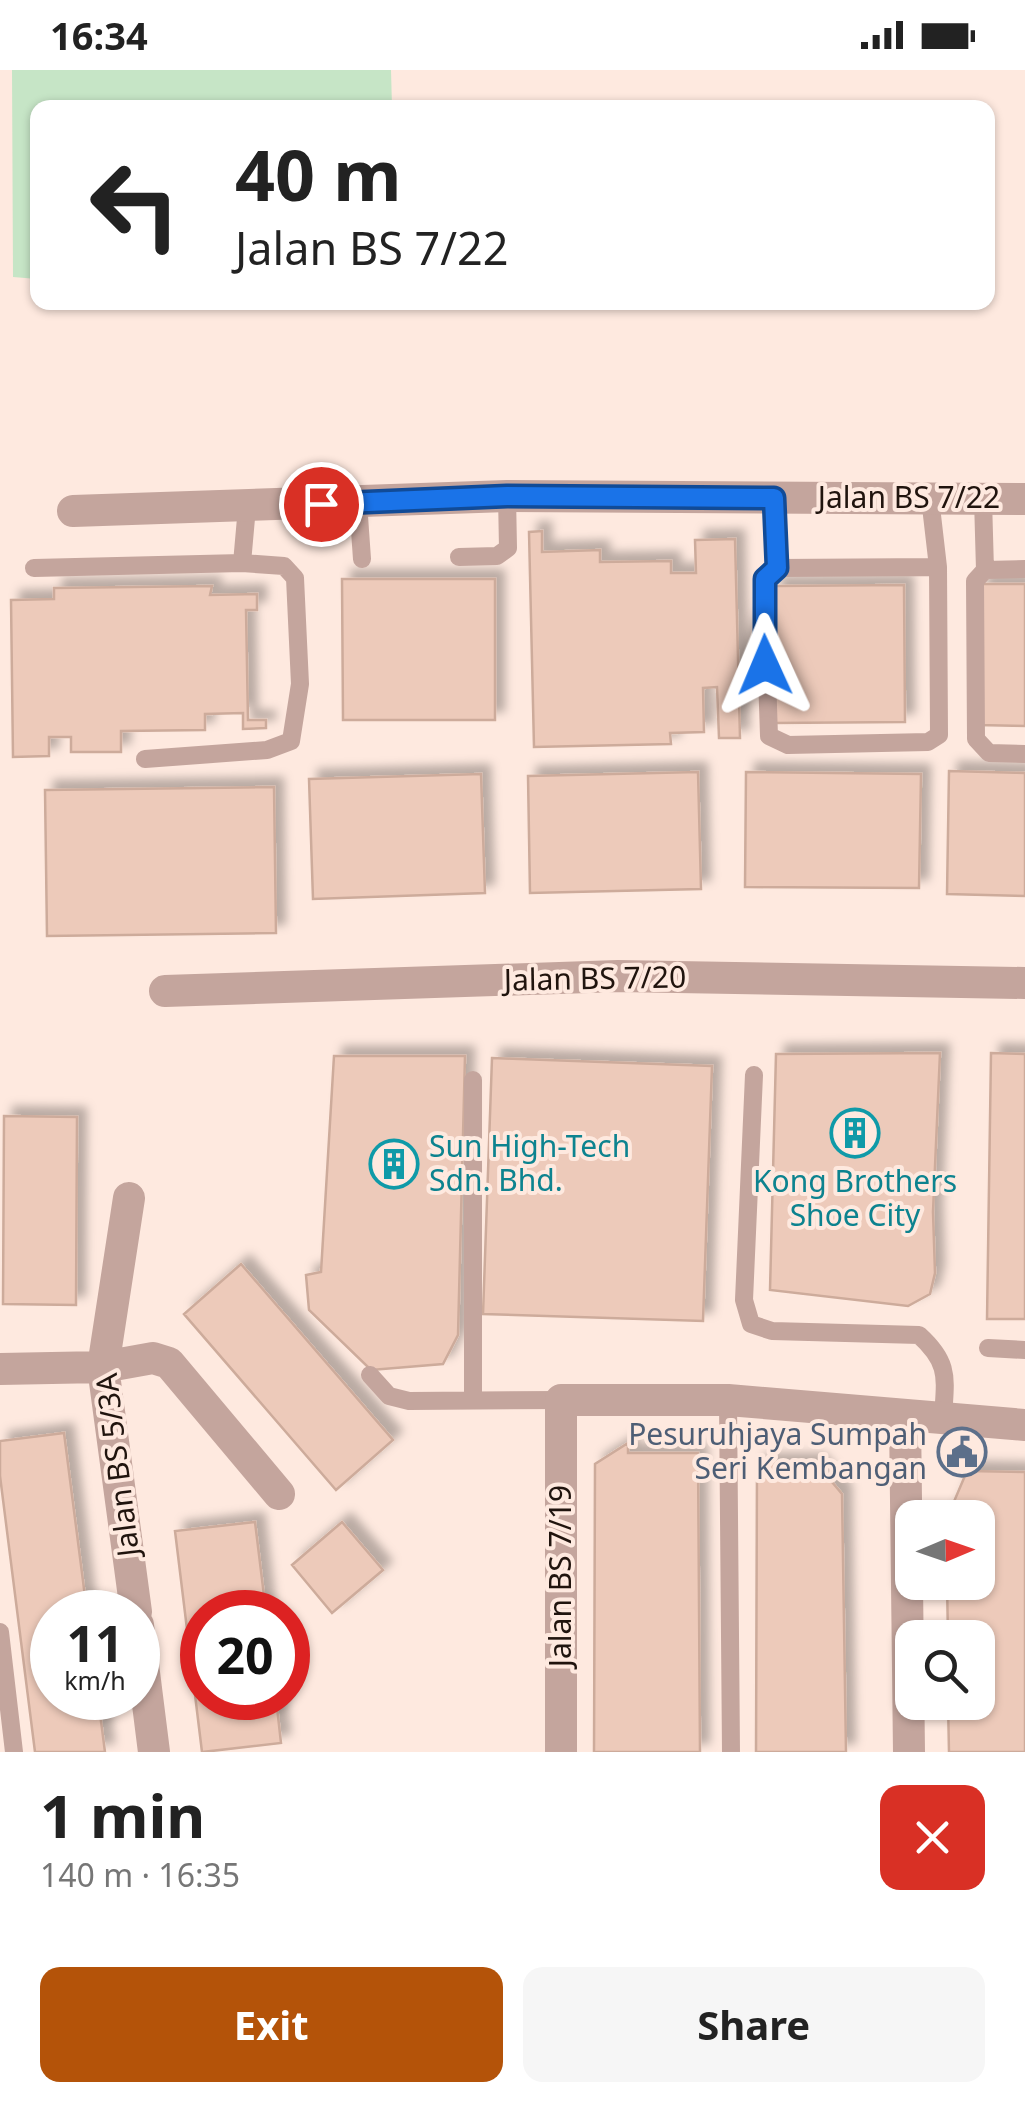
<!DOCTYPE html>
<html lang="en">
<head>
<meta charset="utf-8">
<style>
  :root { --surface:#fff; --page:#f6f6f6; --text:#222; --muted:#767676; --accent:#b45309 }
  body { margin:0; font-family:"Noto Sans",sans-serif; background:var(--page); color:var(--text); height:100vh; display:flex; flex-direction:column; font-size:38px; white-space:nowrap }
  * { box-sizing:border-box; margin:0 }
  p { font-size:32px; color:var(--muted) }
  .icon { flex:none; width:55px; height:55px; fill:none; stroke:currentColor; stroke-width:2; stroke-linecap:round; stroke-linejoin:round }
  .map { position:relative; height:1682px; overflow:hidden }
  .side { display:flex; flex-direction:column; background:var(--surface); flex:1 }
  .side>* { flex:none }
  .hud { position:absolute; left:30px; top:30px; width:965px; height:210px; border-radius:20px; box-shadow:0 2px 8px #0004; background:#fff; color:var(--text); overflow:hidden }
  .needle { width:65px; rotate:88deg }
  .fabs { position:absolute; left:895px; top:1430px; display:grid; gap:20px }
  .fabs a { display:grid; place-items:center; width:100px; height:100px; border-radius:20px; background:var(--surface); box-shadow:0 2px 8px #0004; font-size:50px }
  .speed { position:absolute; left:30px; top:1520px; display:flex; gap:20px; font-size:50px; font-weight:700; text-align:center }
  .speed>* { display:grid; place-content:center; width:130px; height:130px; border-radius:50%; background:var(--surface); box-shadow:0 2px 8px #0004; line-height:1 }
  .speed small { font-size:25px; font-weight:400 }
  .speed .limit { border:15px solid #d22; background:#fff; color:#111 }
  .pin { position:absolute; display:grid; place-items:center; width:85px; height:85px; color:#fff; margin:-42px; border:5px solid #fff; border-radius:50%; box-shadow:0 2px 10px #0007 }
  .me { position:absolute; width:110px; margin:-55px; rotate:359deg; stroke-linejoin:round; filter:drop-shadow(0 0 8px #0008) }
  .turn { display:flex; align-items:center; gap:35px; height:210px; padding:0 40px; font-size:45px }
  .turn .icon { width:130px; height:130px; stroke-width:2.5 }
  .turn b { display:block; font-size:70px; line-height:85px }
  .round { display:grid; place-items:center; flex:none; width:105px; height:105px; border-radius:20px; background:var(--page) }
  .head { display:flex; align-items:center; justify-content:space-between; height:170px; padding:0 40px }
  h1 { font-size:60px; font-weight:700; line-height:75px }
  .cta { display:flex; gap:20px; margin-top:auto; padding:20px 40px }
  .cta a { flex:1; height:115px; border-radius:20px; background:var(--accent); color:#fff; font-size:40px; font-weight:700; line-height:115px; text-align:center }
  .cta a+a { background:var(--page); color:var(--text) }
  .status { display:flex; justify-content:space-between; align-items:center; height:70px; padding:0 50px; background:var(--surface); direction:ltr }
  .status svg { height:28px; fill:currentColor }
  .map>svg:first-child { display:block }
  .green { fill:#c6e5c6 }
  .building { fill:#edcaba; stroke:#cdab9b; stroke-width:2.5; filter:url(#shadow) }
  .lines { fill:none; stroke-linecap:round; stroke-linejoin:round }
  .service { stroke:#c4a59d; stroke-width:18 }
  .minor { stroke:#c4a59d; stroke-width:32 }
  .route-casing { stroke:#114b97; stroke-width:25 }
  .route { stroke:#1a73e8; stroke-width:18 }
  .labels { text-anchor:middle; stroke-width:8; stroke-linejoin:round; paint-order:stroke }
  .street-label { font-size:30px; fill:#20140e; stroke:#fee9df }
  .culture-label { font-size:30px; fill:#0d838f; stroke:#fee9df; text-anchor:start }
  .service-label { font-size:30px; fill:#4e5e75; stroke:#fee9df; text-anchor:end }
</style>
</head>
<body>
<div class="status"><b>16:34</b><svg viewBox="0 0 49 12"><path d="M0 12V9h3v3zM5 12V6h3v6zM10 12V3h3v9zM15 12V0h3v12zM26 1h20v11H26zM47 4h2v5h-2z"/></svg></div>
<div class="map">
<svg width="1025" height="1682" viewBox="0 0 1025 1682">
  <defs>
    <filter id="shadow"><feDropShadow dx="9" dy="-9" stdDeviation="5" flood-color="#0004"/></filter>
  </defs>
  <rect width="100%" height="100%" fill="#fee9df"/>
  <path class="green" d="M12,0H391L392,37L38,38L37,209L13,207Z"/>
  <path class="building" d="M542,461V482L600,480V492L671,491V503H696L695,470L735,469L740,668H719L717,617L703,618L704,662L670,663L671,674L534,677L529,462Z
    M342,509H495V650H343Z
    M979,514H1025V656L978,655Z
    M904,515L905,652L774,653L773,516Z
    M212,516L210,525L257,524V540H246L248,650H266V658L243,659V643L205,644V660L121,661V682H71V667H49V686L13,687L11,530L54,529V518Z
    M949,701L1025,703V826L947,824Z
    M698,702L701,819L530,823L528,706Z
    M746,702L921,704L919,818L745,817Z
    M481,704L485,823L313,829L309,709Z
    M274,717L276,863L47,866L45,720Z
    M940,983L933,1142L935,1203L930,1224L908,1236L770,1220L776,984Z
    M991,983L1025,984V1249H987Z
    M334,986H465L458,1265L443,1294L371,1300L309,1240L306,1205L321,1202Z
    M492,988L712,996L703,1251L483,1244Z
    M4,1046L77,1047L76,1235L3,1234Z
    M241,1194L393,1370L336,1420L184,1244Z
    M64,1363L87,1542H52V1628H98L105,1682H35L0,1406V1371Z
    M628,1373V1383H698L700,1682H594L595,1394Z
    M757,1393H816L842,1424L846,1682H756Z
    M967,1401L1025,1402V1682H949L948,1632H978V1568H948L947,1512H978V1448H947Z
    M255,1452L266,1542H202V1628H276L281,1673L202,1682L175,1461Z
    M342,1452L383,1500L332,1543L292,1495Z"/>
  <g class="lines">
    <path class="service" d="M774,427L777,498
      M930,428L938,497L939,665L928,672L788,675L769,666L764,517L769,502L777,498L938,497
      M983,429L985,500
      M358,432L362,489
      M459,487L497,486L508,478L507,426
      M34,498L242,493L247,437
      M1025,499L985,500L975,511L976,669L989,683L1025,684
      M145,689L267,680L291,671L300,614L295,508L284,496L242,493
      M754,1005L744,1230L751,1254L772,1261L919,1265C951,1294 945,1309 943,1349
      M988,1278L1025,1280
      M370,1305L389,1326L409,1331L561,1330
      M473,1330V1010
      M728,1330L731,1682
      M0,1562L14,1682"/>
    <path class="minor" d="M73,441L507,426L1025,429
      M165,921L618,906L1025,913
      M129,1128L103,1297L136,1542
      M0,1299L103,1297L153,1288L169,1293L279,1424
      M905,1346L909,1682
      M138,1555L154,1682
      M561,1682V1330H728L1025,1355"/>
  </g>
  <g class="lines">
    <g class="route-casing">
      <path id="route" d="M321,434L507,426L774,428L777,498L765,509V595"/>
    </g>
    <use href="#route" class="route"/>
  </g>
  <defs>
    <g id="building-ring" transform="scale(2.5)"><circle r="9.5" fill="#fee9df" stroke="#0f9aa8" stroke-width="1.5"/><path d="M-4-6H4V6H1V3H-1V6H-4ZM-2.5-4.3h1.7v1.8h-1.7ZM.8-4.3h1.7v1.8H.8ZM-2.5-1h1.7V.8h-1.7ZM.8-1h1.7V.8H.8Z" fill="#0f9aa8"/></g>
    <g id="civic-ring" transform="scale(2.5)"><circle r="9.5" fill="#fee9df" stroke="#5c6f8a" stroke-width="1.5"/><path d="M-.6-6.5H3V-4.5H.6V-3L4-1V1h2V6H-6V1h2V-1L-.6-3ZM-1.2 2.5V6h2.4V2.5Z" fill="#5c6f8a"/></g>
  </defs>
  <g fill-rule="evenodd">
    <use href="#building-ring" x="855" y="1063"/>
    <use href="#building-ring" x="394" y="1094"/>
    <use href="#civic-ring" x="962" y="1382"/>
  </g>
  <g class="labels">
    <g class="street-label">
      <text x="909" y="438">Jalan BS 7/22</text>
      <text transform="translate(595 909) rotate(-1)" y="10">Jalan BS 7/20</text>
      <text transform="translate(118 1395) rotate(-97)" y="10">Jalan BS 5/3A</text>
      <text transform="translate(561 1506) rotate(-90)" y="10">Jalan BS 7/19</text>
    </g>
    <g class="culture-label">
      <text x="429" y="1087">Sun High-Tech<tspan x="429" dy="34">Sdn. Bhd.</tspan></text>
      <text x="855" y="1122" text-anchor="middle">Kong Brothers<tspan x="855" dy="34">Shoe City</tspan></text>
    </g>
    <g class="service-label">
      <text x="927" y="1375">Pesuruhjaya Sumpah<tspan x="927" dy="34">Seri Kembangan</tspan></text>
    </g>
  </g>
</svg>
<div class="fabs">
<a><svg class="needle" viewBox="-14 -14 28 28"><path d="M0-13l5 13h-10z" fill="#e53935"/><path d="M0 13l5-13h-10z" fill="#767676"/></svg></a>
<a><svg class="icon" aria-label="search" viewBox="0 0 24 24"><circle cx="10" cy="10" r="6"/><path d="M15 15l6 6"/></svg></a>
</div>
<div class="speed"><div>11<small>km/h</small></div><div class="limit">20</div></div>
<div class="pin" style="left:321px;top:434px;background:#d93025"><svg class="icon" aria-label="arrive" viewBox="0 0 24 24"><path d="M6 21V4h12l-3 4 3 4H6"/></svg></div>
<svg class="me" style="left:765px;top:595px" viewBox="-20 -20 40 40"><path d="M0-17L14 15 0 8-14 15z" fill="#1a73e8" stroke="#fff" stroke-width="4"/></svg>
<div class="hud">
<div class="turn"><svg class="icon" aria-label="left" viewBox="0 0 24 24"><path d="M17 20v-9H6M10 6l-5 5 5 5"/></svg><div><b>40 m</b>Jalan BS 7/22</div></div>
</div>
</div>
<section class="side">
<div class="head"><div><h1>1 min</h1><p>140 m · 16:35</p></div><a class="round" style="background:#d93025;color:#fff"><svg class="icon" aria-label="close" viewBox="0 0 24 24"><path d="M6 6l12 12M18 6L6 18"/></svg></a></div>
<div class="cta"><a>Exit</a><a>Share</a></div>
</section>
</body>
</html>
